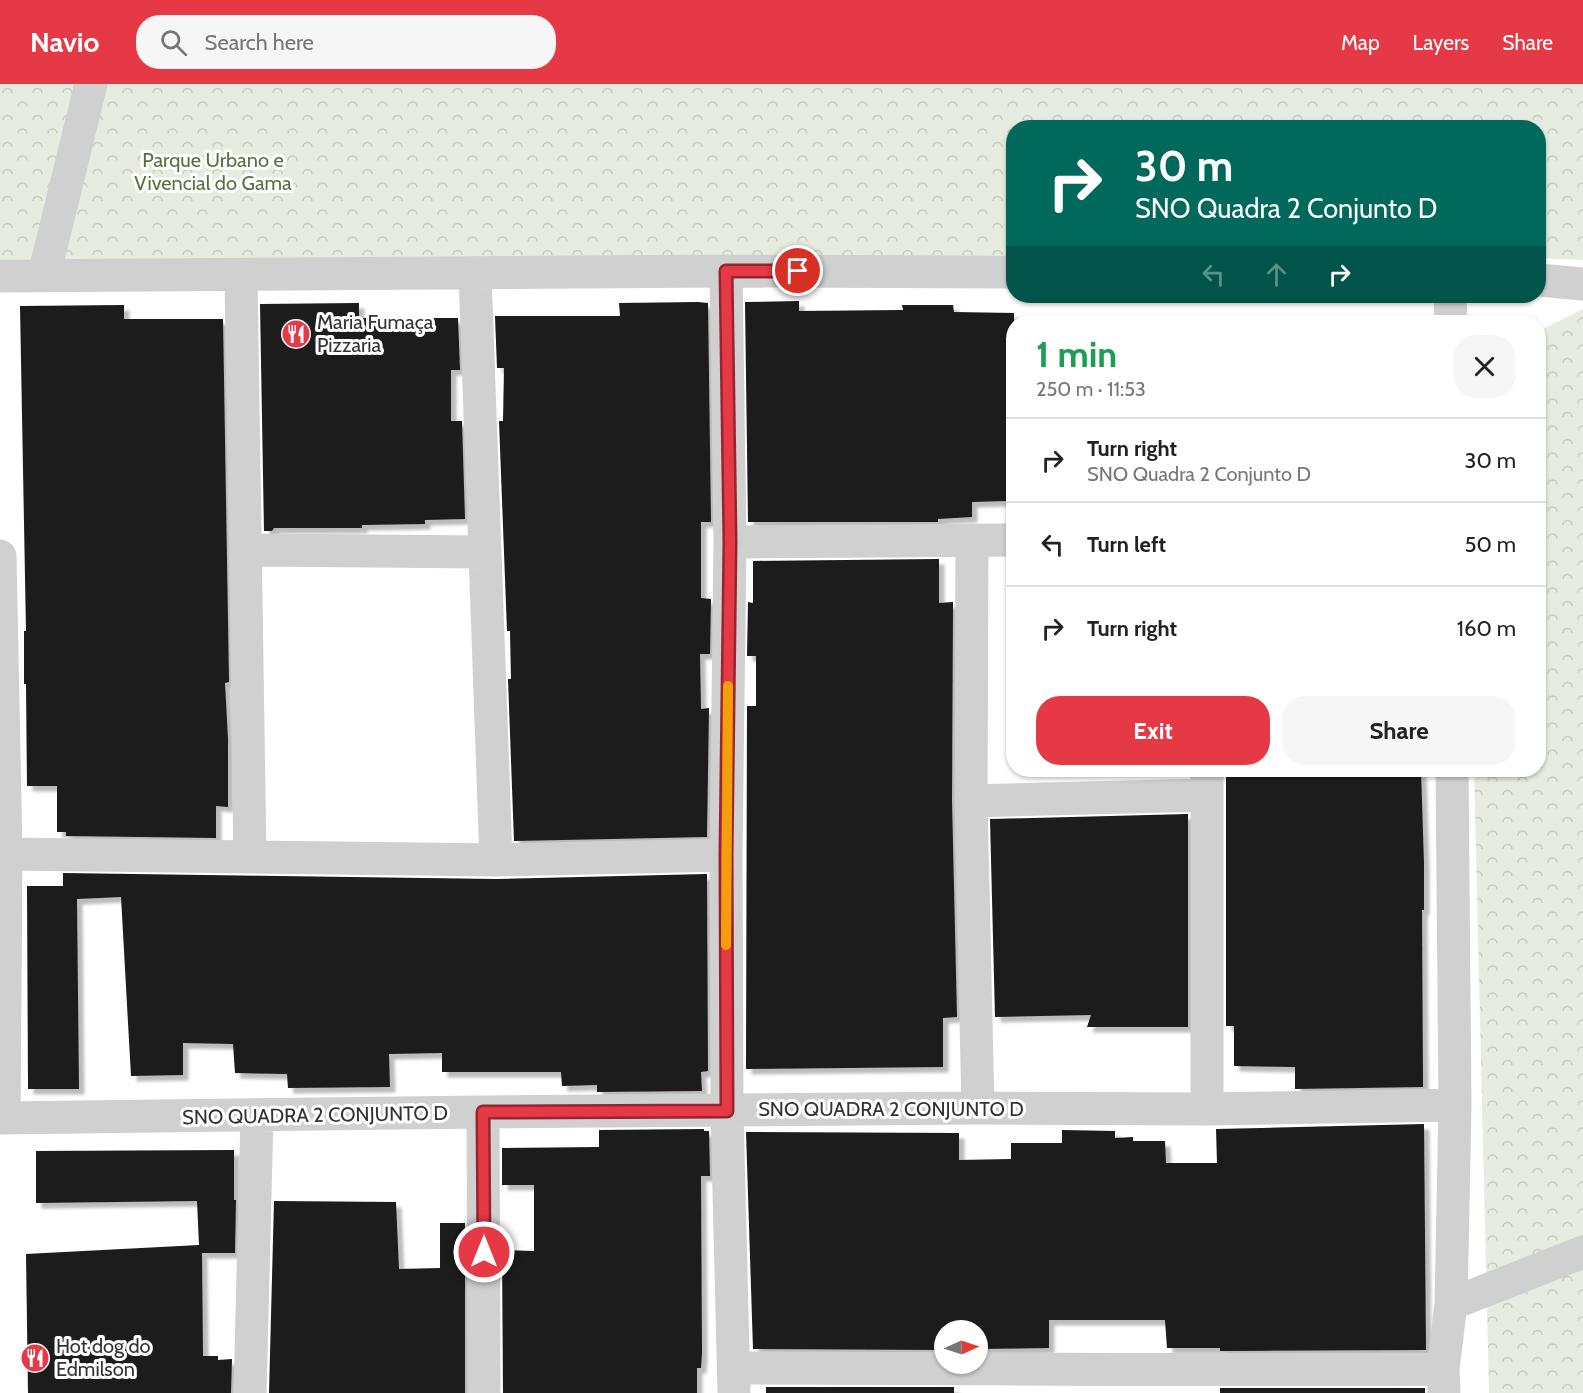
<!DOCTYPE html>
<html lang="en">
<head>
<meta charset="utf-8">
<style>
  :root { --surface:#fff; --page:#f6f6f6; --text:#222; --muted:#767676; --line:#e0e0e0; --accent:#e63946 }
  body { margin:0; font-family:Cabin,sans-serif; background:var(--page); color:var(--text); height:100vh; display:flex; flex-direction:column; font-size:22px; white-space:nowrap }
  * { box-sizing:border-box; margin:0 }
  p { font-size:20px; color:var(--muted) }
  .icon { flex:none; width:33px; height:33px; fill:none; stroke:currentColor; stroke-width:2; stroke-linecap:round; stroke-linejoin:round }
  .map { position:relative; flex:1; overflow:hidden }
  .side { position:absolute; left:1006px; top:231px; width:540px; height:462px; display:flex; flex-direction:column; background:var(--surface); border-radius:24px; box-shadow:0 2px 4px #0004 }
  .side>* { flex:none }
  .top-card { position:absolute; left:1006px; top:36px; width:540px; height:183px; border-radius:24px; box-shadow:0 2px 4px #0004; background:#00695c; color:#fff; overflow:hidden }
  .needle { width:39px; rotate:87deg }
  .buttons { position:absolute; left:934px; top:1236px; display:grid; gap:12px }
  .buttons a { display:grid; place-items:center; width:54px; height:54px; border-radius:50%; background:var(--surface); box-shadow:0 2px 4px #0004; font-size:30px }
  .pin { position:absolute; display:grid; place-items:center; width:51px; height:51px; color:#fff; margin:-26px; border:3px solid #fff; border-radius:50%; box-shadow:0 2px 6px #0007 }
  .me { position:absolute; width:66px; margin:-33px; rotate:0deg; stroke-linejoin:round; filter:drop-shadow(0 0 4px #0008) }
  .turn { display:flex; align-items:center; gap:21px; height:126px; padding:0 30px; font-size:27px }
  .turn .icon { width:78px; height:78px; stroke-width:2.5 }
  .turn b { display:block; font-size:42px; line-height:51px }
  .lanes { display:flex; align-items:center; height:57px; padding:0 30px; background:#0003; justify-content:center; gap:30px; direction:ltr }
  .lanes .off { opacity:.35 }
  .round { display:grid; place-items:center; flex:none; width:63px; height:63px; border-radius:24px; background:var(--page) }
  .head { display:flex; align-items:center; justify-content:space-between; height:102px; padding:0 30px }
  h1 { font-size:36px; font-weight:700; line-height:45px; color:#1e9e55 }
  .button { display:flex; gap:12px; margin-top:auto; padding:12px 30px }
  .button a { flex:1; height:69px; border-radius:24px; background:var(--accent); color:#fff; font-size:24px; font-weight:700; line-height:69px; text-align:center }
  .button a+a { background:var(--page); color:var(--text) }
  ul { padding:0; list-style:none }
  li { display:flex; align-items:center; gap:18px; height:84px; padding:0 30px; border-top:2px solid var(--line) }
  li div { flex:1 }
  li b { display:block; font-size:22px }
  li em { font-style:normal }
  header { display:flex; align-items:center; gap:36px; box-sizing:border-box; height:84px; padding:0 30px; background:var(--accent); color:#fff }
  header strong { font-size:28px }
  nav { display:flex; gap:33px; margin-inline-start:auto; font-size:21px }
  .search { width:420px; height:54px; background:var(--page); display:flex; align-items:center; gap:15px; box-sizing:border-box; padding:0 21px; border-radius:24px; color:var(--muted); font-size:22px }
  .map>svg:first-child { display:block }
  .forest { fill:url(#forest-crowns) }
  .building { fill:#1a1a1a; filter:url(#shadow) }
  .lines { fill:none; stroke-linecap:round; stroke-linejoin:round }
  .minor { stroke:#d0d0d0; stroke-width:33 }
  .route-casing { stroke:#96252e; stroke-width:15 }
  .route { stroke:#e63946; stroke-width:10 }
  .slow { stroke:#f59e0b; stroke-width:10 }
  .labels { text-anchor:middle; stroke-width:6; stroke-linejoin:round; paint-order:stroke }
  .park-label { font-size:20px; fill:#56703f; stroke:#fff }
  .poi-label { font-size:20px; fill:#333; stroke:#fff; text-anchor:start }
  .street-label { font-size:20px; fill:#333; stroke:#fff }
</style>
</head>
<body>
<header>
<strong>Navio</strong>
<div class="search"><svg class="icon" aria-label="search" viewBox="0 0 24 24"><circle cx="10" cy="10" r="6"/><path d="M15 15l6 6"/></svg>Search here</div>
<nav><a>Map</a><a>Layers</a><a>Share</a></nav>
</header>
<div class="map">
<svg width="1583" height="1309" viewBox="0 0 1583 1309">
  <defs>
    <pattern id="forest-crowns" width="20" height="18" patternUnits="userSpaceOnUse" patternTransform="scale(1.5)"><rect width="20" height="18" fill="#e6ecdf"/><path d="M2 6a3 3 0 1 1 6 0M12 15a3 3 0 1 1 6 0" fill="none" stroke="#c6cbc0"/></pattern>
    <filter id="shadow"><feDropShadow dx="5.5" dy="5.5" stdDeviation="1.5" flood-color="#0004"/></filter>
  </defs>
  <rect width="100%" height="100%" fill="#fff"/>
  <path class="forest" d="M0,0H1583V176L1539,174V44H1014V171L0,176Z
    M1583,225V1309H1489L1474,686H1539V247Z"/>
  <path class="building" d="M799,217V227L903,226L902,221H953L954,228L1014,229V399H1007V417L972,418V433L938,435V438H748L745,218Z
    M698,218L708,219L711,438H701V514L711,515L710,570H700L701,625L709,624L707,753L514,757L508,595H511L510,547H507L499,337H503L504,284H497L495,232H620L619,219Z
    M359,219V234H458L460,286H451V337H462L465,435L425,436V440L362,441V444H274L272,447H264L260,220Z
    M124,221V235H223L229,598L225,599L228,655V723L216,722V754L66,752V748H57V702H27L26,600H24V547H26L20,222Z
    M939,475V519L953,518L952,717L957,933L943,934V983L746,985L747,622H756V572H747L748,518L753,519V477Z
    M1226,686H1421L1424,780V826H1422L1423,1003L1295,1005V983L1234,982V942H1226Z
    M1188,730V943H1087L1091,931L995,933L990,735Z
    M63,789L496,795L707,790L708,987L701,988L702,1007L597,1008V1001L562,1002L561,988H442V969L389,970L390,1003L288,1004L287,990L235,989L233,960L183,959V991L131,992L121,813L77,815L79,1005H28L27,802H63Z
    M1424,1040L1426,1266L1220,1267V1264H1167L1165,1236H1049V1264L978,1265V1246H945V1266L753,1265L746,1048L959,1049V1076L1011,1075V1059H1062V1046L1115,1047V1054L1133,1053V1057H1165L1166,1079H1217L1216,1045Z
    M704,1045V1047H709L710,1092H701L702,1269L701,1284H697V1309H503L502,1166L534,1167V1101H502V1064L599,1063V1046Z
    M234,1066V1116H236L235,1169H202L203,1272H218V1276L232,1275L231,1309H28L26,1170L199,1161L197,1117L36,1119V1067Z
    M274,1117L396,1118L399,1185L440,1184V1139H465V1309H269Z
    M766,1303H954V1309H766Z
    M1220,1304H1425V1309H1220Z"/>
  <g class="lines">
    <path class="minor" d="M726,187L730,458L726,771L727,1027L734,1309
      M475,190L496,776
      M44,191L91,0
      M0,192L726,187L1014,188
      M241,192L250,773
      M1539,196L1583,200
      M1450,212L1451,238
      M972,457L971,717L978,1024
      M730,458L1014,456
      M245,466L484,468
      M0,472L6,770L4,1034
      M1207,686V1025
      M971,717L1207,711
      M6,770L496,776L726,771
      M483,1028L484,1309
      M0,1034L483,1028L978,1024L1207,1025L1455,1021
      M1451,1220L1583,1168
      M734,1284C970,1284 1207,1287 1443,1285
      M250,1309L257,1032
      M1444,1309L1443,1285L1451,1220L1455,1021L1452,686"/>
  </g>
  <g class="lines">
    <g class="route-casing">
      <path id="route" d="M484,1168L483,1028L727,1027L726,771L730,458L726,187H798"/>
    </g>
    <use href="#route" class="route"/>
    <path class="slow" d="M726,861L728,602"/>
  </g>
  <defs>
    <g id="restaurant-disc" transform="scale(1.5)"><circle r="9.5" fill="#e63946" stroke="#fff"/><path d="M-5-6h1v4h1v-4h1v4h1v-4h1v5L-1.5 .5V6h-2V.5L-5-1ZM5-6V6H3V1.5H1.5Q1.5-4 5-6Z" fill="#fff"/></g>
  </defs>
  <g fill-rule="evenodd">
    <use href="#restaurant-disc" x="296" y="250"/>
    <use href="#restaurant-disc" x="35" y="1274"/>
  </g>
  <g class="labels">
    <g class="park-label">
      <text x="213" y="83">Parque Urbano e<tspan x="213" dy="23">Vivencial do Gama</tspan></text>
    </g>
    <g class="poi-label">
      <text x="317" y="245">Maria Fumaça<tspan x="317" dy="23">Pizzaria</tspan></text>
      <text x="56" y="1269">Hot dog do<tspan x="56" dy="23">Edmilson</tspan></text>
    </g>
    <g class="street-label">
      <text x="891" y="1032">SNO QUADRA 2 CONJUNTO D</text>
      <text transform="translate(315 1031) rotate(-1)" y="7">SNO QUADRA 2 CONJUNTO D</text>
    </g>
  </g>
</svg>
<div class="buttons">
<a><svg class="needle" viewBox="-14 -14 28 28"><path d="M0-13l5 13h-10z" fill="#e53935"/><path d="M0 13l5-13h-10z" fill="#767676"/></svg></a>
</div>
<div class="pin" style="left:798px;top:187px;background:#d93025"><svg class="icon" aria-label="arrive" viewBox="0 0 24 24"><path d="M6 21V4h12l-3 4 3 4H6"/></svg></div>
<svg class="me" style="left:484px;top:1168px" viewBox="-20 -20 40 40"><circle r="17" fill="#e63946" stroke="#fff" stroke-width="3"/><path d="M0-11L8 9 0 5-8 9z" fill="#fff"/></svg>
<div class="top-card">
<div class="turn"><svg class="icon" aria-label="right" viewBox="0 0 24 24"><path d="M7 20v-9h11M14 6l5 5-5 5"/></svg><div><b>30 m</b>SNO Quadra 2 Conjunto D</div></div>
<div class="lanes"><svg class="icon off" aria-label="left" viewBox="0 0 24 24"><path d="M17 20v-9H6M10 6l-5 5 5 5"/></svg><svg class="icon off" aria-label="ahead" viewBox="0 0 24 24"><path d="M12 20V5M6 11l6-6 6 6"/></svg><svg class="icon" aria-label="right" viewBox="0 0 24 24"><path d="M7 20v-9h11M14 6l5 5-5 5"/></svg></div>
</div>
<section class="side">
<div class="head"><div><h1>1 min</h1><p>250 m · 11:53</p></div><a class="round"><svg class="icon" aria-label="close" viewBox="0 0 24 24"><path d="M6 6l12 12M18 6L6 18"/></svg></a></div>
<ul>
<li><svg class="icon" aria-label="right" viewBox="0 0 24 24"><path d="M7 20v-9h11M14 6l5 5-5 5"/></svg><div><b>Turn right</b><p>SNO Quadra 2 Conjunto D</p></div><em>30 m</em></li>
<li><svg class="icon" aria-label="left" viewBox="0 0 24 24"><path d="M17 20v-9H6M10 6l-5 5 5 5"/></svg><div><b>Turn left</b></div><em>50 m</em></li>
<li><svg class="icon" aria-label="right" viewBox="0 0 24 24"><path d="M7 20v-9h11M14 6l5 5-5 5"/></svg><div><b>Turn right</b></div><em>160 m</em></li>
</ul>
<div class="button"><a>Exit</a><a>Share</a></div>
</section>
</div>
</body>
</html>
